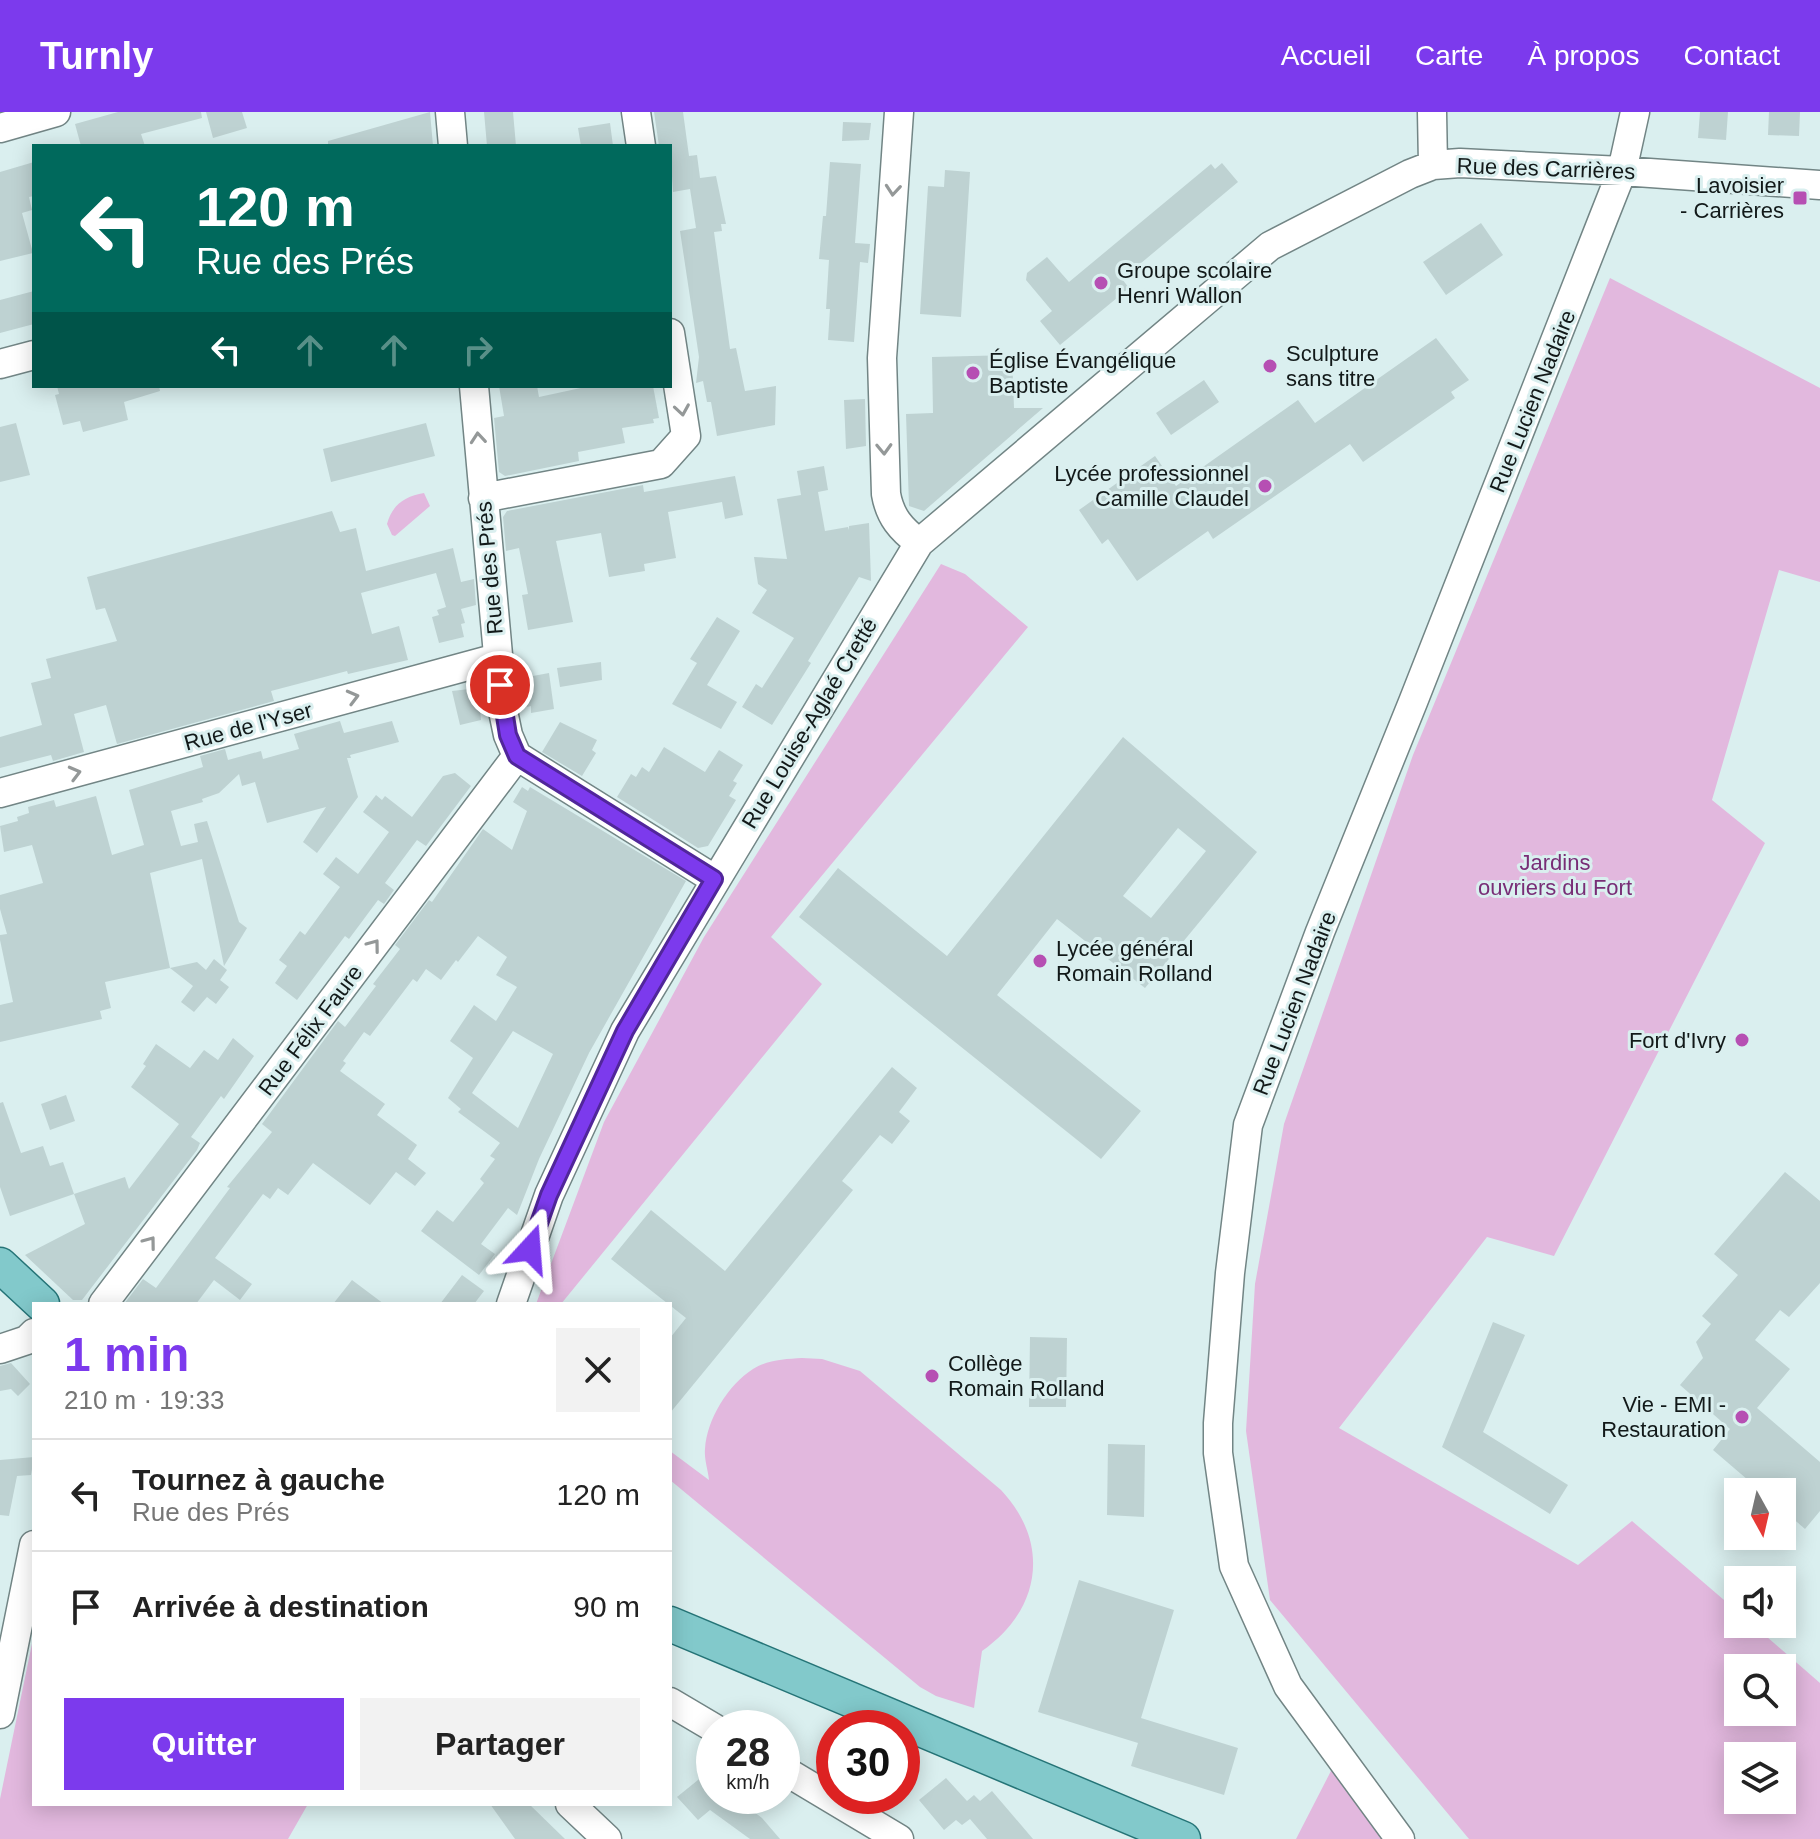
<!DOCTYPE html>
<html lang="fr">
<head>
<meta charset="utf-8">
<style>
  :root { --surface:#fff; --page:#f2f2f2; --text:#222; --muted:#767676; --line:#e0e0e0; --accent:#7c3aed }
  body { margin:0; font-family:Arial,sans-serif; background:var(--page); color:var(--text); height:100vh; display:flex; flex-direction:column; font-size:30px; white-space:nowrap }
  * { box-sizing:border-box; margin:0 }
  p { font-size:26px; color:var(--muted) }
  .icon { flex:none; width:44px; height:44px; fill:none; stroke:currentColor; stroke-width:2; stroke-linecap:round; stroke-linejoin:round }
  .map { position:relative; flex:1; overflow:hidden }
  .sheet { position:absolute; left:32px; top:1190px; width:640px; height:504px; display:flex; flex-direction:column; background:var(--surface); border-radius:0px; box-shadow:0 4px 20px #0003 }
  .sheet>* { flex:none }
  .hud { position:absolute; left:32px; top:32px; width:640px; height:244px; border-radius:0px; box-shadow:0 4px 20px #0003; background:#00695c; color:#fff; overflow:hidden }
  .needle { width:52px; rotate:172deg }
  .fabs { position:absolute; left:1724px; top:1366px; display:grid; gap:16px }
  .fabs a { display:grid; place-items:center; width:72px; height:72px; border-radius:0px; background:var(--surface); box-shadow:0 4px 20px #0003; font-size:40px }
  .speed { position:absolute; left:696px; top:1598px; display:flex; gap:16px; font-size:40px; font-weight:700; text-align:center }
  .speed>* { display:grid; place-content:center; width:104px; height:104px; border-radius:50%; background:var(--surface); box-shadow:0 4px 20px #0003; line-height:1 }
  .speed small { font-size:20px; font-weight:400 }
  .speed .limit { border:12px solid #d22; background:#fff; color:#111 }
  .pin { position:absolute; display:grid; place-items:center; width:68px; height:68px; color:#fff; margin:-34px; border:4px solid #fff; border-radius:50%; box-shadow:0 2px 8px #0007 }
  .me { position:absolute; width:88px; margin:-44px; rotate:19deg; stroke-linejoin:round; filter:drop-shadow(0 0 6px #0008) }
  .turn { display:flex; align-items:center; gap:28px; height:168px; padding:0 32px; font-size:36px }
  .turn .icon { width:104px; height:104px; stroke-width:2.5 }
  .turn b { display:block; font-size:56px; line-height:68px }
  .lanes { display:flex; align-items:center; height:76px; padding:0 32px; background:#0003; justify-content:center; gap:40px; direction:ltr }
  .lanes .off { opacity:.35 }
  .round { display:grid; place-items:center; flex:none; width:84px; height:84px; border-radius:0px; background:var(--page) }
  .head { display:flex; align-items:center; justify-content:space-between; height:136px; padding:0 32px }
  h1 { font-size:48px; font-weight:700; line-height:60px; color:var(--accent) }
  .button { display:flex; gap:16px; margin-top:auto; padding:16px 32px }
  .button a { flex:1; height:92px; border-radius:0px; background:var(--accent); color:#fff; font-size:32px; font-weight:700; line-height:92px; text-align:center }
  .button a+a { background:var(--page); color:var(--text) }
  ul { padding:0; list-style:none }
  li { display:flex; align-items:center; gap:24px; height:112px; padding:0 32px; border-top:2px solid var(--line) }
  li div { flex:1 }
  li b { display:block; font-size:30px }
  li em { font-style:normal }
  header { display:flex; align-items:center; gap:48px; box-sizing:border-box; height:112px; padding:0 40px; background:var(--accent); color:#fff }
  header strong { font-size:38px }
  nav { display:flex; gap:44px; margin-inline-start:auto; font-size:28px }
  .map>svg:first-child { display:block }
  .green { fill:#e2b8de; fill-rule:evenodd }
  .building { fill:#bed2d2; fill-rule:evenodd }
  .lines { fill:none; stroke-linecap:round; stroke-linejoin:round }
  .minor-casing { stroke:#728585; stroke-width:31 }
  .major-casing { stroke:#257477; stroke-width:37 }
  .minor { stroke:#fff; stroke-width:28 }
  .major { stroke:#82c9cb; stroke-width:34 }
  .oneway { stroke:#949898 }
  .route-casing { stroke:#51269a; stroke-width:20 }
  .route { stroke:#7c3aed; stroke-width:14 }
  .poi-dot { fill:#b64fb3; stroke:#daefef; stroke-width:3 }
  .labels { text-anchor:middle; stroke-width:6; stroke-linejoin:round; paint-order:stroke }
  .street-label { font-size:22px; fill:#121919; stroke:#daefef }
  .poi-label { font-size:22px; fill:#121919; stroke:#daefef; text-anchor:start }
  .park-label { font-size:22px; fill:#782d76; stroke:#daefef }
</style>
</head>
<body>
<header>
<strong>Turnly</strong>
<nav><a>Accueil</a><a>Carte</a><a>À propos</a><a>Contact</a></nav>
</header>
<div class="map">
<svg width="1820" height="1727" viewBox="0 0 1820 1727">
  <rect width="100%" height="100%" fill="#daefef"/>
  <path class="green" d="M1610,166L1820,276V470L1779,458L1712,688L1765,731L1554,1144L1487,1125L1339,1316L1578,1453L1632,1409L1738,1500V1512H1752L1820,1571V1727H1469L1270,1488L1246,1319L1255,1172L1284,1012L1413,643ZM1782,1556V1600H1738V1556ZM1738,1644H1782V1688H1738Z
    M424,381L430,394L395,424L392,423L387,412C392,393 405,384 424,381Z
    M941,452L965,462L1028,515L771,825L822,872L561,1192H536L604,1010L704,825Z
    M802,1246L822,1247L860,1259L1001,1378C1051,1431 1041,1498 982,1539L974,1596L936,1584L920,1575L670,1368V1339L709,1368C708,1358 704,1347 705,1337C707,1307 728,1273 753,1257C767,1248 785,1247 802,1246Z
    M34,1522V1692H308L288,1727H0V1687Z
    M1333,1655L1389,1727H1296Z"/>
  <path class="building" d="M118,0H201L202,6L141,22L145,34H81L75,12Z
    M206,0H242L247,16L213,26Z
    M430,0L433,34H328V29Z
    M484,0H513L516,34H487Z
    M654,0H683L689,44L697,43L700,66L716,64L726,112H721L722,119L714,120L730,237L736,236L745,279L776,274L775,313L717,324L711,290H707L703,269L696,271L699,245L680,119L696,116L690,77L673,80L670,34H659Z
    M1700,0H1728L1726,28L1698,26Z
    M1769,0H1800L1799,24L1768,23Z
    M843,10L871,11L869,28L842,29Z
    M610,11L613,34H581L578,16Z
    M34,50V84L29,85L32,98L22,101L33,141L0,149V60Z
    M830,50L861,52L855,131L870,132L868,151L860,150L854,230L828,228L830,197H826L829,148L819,147L823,104H826Z
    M1222,51L1238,70L1122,167L1129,176L1060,233L1040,209L1052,199L1026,168L1027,161L1047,145L1069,170L1211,52L1215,57Z
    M945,58L970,60L961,205L920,202L928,74L944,75Z
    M1481,111L1503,143L1446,183L1423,150Z
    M34,179V212L0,221V188Z
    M1436,226L1469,268L1451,280L1455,286L1363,350L1350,332L1213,427L1208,419L1137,469L1108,427L1102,432L1079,398L1155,344L1176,374L1298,288L1315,311Z
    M1012,243L1014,296H1043L924,399L909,394L906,302L933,301L932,245Z
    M1204,268L1219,290L1171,323L1156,301Z
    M57,274H159L160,279L124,290L128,308L83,320L80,309L63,313L55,283L59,282Z
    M499,274H537L539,285L590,274H653L659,306L653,307L654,311L622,316L625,331L578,340L579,349L505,364L499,360L494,306L504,304Z
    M865,287L866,334L846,337L844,288Z
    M16,311L30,363L0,370V315Z
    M426,311L435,344L331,370L323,337Z
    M824,354L828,378L818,380L825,419L848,415L849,418V414L869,411L871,469L859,465L808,549L811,551L772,613L742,595L756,572L762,576L794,526L752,501L767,478L758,472L754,445L787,447L777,387L801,383L797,359Z
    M735,364L743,403L725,407L722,390L668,400L676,446L644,452L645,459L609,465L601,421L556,429L573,510L528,518L522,483L528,482L519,436L506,439L503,405L507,399L643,373L644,380Z
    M332,399L340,420L356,416L366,459L453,436L461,470L474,467L476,493L461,497L465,511L461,512L464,525L439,531L432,505L439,503L437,498L446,495L436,461L361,481L372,522L399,514L408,548L348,562L347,559L271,579L274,589L117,632L106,593L74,602L84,640L53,649L51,643L0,656V625L42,613L31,571L51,566L46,547L117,529L105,496L96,498L87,465Z
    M717,505L740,519L707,573L737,590L721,617L672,592L697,551L690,547Z
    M601,550L602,568L560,575L557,556Z
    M549,561L554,597L531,601V594L527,595L522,566Z
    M478,576L481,608L460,613L452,579Z
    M340,609L344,621L392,609L399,630L350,643L351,646H347L358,685L317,741L303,730L326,695L267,711L255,670L242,674L239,662L219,681L202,687L203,690L171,699L181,734L198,730L194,712L207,709L239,810L247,816L224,854L202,747L150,761L170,856L105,870L111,896L100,899L102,907L0,930V893L13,890L0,828V823L7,822L0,797V783L43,771L32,733L4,740L0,714L18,709L17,705L29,701L28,695L54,688L56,695L96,684L112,743L144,733L129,678L203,655L200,644L225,637L228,648L261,639L263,647L299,637L294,622Z
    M560,610L597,628L592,638L596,641L582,664L542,640Z
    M1123,625L1257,740L1145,876L1057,807L997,883L1141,999L1101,1047L799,805L838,756L947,844ZM1178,716L1206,739L1151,806L1123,784Z
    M664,635L705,660L719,638L743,653L733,669L737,671L729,684L736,688L708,734L698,736L617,685L631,662L636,665L642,655L649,660Z
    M455,661L471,674L426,734L417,728L385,771L394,778L384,792L378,788L349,827L345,824L297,888L275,871L287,854L279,848L300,819L305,823L340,775L323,762L336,745L358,762L389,720L363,700L376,683L382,688L385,684L412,705L443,664Z
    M522,675L528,679L530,675L686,769L589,941L539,1047L517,1103L508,1096L481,1132L495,1142L479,1163L421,1119L437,1098L453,1110L484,1071L480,1067L495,1047L490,1044L500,1031L458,1000L461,997L448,986L473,946L450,929L474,893L496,909L517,875L496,863L507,845L478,824L458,850L456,848L441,868L426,857L417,870L413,867L370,924L364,920L343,949L346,951L340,959L385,992L377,1003L417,1033L408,1047L426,1061L415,1074L396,1060L370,1093L313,1051L288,1083L278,1076L270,1087L263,1082L215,1146L252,1172L240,1188L214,1168L196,1192H124L143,1167L156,1176L230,1076L227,1075L272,1020L262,1012L338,909L345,915L376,874L373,872L400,837L395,833L429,788L432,790L483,717L512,738L527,699L513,690ZM513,919L553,942L518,1016L472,981Z
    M214,847L227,858L220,868L229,875L216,892L207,885L194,900L181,890L193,874L170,856L197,850L206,858Z
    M233,926L254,944L224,987L221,984L191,1025L200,1031L197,1038L82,1188H73L25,1143L85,1112L74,1082L125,1065L129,1077L179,1012L131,975L146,954L143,952L156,932L190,956L204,938L218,948Z
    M892,955L917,976L899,1000L910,1009L892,1032L880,1023L842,1069L853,1078L670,1301V1226L686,1206L611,1147L651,1098L725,1159Z
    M66,983L75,1009L50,1018L41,992Z
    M3,990L21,1041L43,1034L50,1054L63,1050L74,1082L10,1104L0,1075V991Z
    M1785,1060L1820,1089V1171L1789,1205L1780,1198L1755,1228L1790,1257L1757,1296L1820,1350V1399L1805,1417L1782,1397V1380H1762L1713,1338L1730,1317L1680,1273L1703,1246L1696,1230L1711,1212L1702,1204L1738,1163L1714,1142Z
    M462,1163L484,1179L474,1192H440Z
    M352,1168L384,1192H333Z
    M1493,1210L1525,1223L1483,1320L1568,1373L1550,1402L1442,1335Z
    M1030,1225L1067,1226L1066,1295H1029Z
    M11,1251L30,1272L18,1284L11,1277L0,1279V1254Z
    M1108,1332L1145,1333L1144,1405L1107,1403Z
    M34,1345L31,1363L17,1364L9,1404L0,1403V1348Z
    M1079,1468L1174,1498L1141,1606L1238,1636L1224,1683L1131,1654L1138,1631L1038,1600Z
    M714,1655V1684H733L747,1700L749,1696L762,1706L780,1727H750L710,1698L698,1708L688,1697L677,1685Z
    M946,1666L967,1689L974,1683L980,1689L992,1679L1033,1727H987L970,1707L962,1713L956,1708L944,1718L919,1688Z
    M490,1692H529L565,1727H515Z"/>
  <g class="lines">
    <g class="minor-casing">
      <path id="minor" d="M450,0L453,34
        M636,0L641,34
        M899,0L882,246L886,382C890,405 901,417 919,431
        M1432,0L1433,53
        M0,16L56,0
        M0,252L34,243
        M474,274L503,599L508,623L517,644L714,767
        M483,386L661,352L686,324L670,221
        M0,681L497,546
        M103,1192L517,644
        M511,1192L549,1083L625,919L919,431L1270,134L1410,62L1433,53L1460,51L1622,59L1820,73
        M0,1237L27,1228L34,1221
        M670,1590L714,1616
        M0,1602L34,1433
        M782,1657L899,1727
        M570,1692L607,1727
        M1400,1727L1288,1574L1234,1454L1218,1341V1311L1230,1161L1248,1013L1320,820L1413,590L1603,107L1622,59L1635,0"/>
    </g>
    <g class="major-casing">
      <path id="major" d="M0,1153L42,1192
        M670,1512L1183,1727"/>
    </g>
    <use href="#minor" class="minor"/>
    <use href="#major" class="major"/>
  </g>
  <defs><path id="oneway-chevron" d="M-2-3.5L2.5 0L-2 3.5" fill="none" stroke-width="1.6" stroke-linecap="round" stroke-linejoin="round" transform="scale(2)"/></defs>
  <g class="oneway">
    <use href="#oneway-chevron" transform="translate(893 78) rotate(95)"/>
    <use href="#oneway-chevron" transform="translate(682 298) rotate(81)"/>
    <use href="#oneway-chevron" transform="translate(478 326) rotate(-95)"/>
    <use href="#oneway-chevron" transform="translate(884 337) rotate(88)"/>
    <use href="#oneway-chevron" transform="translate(353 585) rotate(-15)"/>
    <use href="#oneway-chevron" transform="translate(75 661) rotate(-15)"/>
    <use href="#oneway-chevron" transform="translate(374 833) rotate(-53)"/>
    <use href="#oneway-chevron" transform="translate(150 1130) rotate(-53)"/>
  </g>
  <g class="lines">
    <g class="route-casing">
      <path id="route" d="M500,573L508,623L517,644L714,767L625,919L549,1083L530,1137"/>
    </g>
    <use href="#route" class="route"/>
  </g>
  <g class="poi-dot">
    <rect x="1792" y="78" width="16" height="16" rx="4"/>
    <circle cx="1101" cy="171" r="8"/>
    <circle cx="1270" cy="254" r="8"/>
    <circle cx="973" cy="261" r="8"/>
    <circle cx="1265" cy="374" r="8"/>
    <circle cx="1040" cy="849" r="8"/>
    <circle cx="1742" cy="928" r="8"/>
    <circle cx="932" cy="1264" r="8"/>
    <circle cx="1742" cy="1305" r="8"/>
  </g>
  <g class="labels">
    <g class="street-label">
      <text transform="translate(1546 56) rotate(2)" y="8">Rue des Carrières</text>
      <text transform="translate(1532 289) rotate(-68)" y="8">Rue Lucien Nadaire</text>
      <text transform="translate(489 456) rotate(-95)" y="8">Rue des Prés</text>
      <text transform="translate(809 611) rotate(-59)" y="8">Rue Louise-Aglaé Cretté</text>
      <text transform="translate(248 614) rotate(-15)" y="8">Rue de l'Yser</text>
      <text transform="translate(1294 891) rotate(-69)" y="8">Rue Lucien Nadaire</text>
      <text transform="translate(310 918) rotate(-53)" y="8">Rue Félix Faure</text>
    </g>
    <g class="poi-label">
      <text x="1784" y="81" text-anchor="end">Lavoisier<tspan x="1784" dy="25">- Carrières</tspan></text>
      <text x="1117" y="166">Groupe scolaire<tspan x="1117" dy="25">Henri Wallon</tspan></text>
      <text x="1286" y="249">Sculpture<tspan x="1286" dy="25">sans titre</tspan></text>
      <text x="989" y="256">Église Évangélique<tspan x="989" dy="25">Baptiste</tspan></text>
      <text x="1249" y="369" text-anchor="end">Lycée professionnel<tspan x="1249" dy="25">Camille Claudel</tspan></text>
      <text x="1056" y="844">Lycée général<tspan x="1056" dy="25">Romain Rolland</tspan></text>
      <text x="1726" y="936" text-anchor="end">Fort d'Ivry</text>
      <text x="948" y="1259">Collège<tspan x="948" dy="25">Romain Rolland</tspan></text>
      <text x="1726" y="1300" text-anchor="end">Vie - EMI -<tspan x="1726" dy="25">Restauration</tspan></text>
    </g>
    <g class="park-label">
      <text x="1555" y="758">Jardins<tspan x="1555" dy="25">ouvriers du Fort</tspan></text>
    </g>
  </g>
</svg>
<div class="fabs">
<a><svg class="needle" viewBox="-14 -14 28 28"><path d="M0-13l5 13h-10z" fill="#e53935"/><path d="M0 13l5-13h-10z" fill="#767676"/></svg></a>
<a><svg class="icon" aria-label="sound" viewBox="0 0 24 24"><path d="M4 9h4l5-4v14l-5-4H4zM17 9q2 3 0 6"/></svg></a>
<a><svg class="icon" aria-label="search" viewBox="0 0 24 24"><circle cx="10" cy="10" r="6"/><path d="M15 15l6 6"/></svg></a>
<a><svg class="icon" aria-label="layers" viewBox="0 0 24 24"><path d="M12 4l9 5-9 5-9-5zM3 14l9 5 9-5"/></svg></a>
</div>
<div class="speed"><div>28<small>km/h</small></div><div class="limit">30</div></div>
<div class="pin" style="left:500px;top:573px;background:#d93025"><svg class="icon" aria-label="arrive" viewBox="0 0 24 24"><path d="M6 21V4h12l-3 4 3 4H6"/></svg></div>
<svg class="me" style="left:530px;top:1137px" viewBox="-20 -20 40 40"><path d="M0-17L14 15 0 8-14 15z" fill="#7c3aed" stroke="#fff" stroke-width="4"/></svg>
<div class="hud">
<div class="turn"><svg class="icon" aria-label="left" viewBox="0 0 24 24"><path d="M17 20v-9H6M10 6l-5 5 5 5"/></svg><div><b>120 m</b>Rue des Prés</div></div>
<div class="lanes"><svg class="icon" aria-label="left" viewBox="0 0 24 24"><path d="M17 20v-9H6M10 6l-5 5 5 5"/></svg><svg class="icon off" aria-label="ahead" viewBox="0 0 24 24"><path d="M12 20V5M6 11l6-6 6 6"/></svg><svg class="icon off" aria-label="ahead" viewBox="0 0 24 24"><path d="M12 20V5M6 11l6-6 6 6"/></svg><svg class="icon off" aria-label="right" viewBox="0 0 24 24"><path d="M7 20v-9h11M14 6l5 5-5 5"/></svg></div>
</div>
<section class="sheet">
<div class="head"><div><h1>1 min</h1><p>210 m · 19:33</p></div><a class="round"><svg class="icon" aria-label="close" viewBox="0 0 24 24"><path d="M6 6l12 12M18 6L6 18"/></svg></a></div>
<ul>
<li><svg class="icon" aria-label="left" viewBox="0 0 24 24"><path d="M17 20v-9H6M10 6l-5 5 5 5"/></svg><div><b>Tournez à gauche</b><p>Rue des Prés</p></div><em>120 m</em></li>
<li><svg class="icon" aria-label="arrive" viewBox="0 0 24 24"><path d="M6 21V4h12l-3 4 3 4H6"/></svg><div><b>Arrivée à destination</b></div><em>90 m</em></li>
</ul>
<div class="button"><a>Quitter</a><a>Partager</a></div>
</section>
</div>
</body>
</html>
